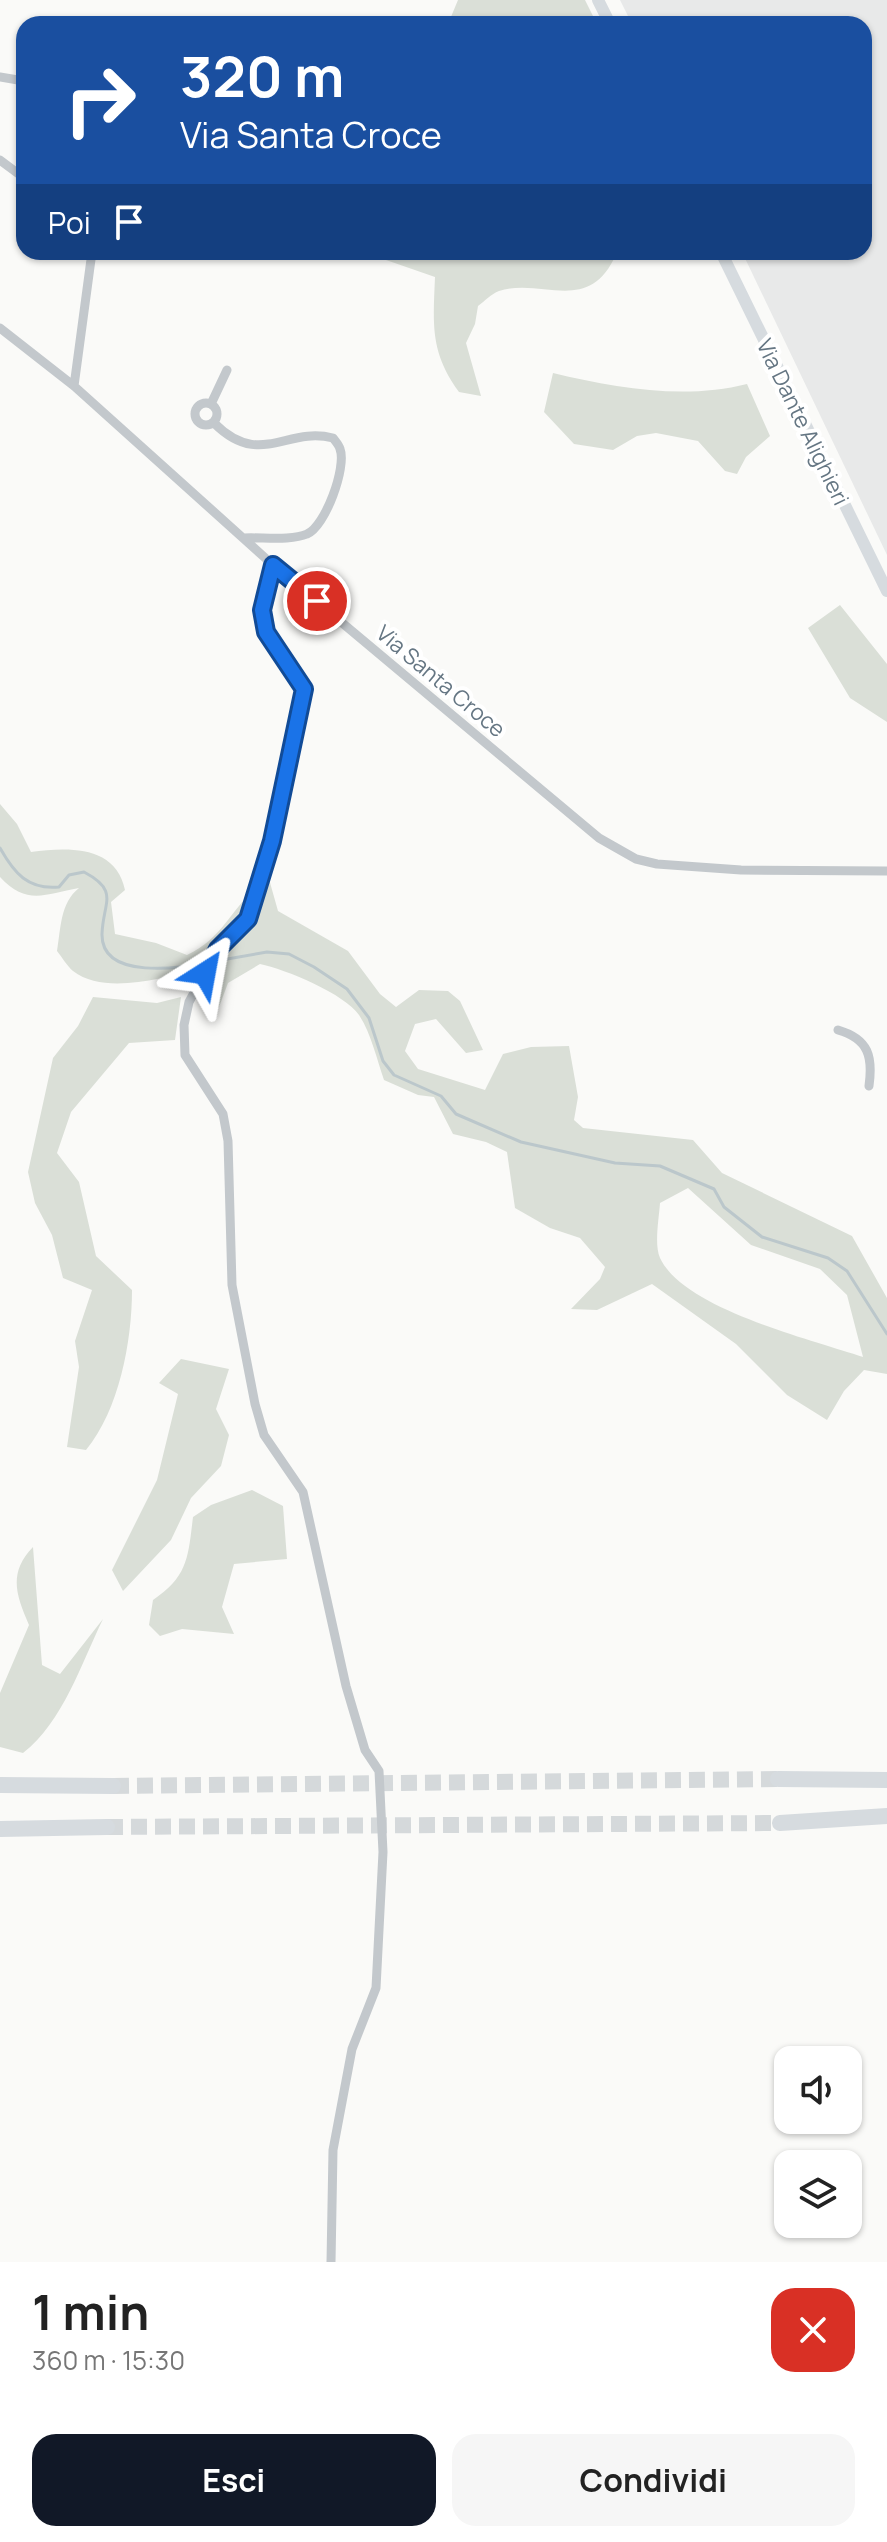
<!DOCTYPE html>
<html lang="it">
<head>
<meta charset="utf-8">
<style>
  :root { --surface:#fff; --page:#f6f6f6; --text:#222; --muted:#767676; --accent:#111827 }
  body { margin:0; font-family:Manrope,sans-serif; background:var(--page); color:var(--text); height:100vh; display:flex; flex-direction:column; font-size:30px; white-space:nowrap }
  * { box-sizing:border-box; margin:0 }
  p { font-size:26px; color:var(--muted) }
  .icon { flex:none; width:44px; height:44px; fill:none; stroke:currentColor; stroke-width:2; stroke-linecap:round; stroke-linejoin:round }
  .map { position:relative; height:2262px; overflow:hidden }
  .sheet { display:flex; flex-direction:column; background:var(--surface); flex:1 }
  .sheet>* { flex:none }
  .banner { position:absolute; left:16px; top:16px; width:856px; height:244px; border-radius:24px; box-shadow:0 2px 6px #0004; background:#1a4fa0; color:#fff; overflow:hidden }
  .controls { position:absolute; left:774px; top:2046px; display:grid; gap:16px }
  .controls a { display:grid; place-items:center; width:88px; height:88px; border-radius:16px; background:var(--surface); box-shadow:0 2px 6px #0004; font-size:40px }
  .pin { position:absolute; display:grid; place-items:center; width:68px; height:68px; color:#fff; margin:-34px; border:4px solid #fff; border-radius:50%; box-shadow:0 2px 8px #0007 }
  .me { position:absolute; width:88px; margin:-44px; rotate:34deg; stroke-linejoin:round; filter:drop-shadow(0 0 6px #0008) }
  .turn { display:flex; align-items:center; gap:28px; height:168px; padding:0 32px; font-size:36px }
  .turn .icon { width:104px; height:104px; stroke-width:2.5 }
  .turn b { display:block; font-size:56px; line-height:68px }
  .then { display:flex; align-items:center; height:76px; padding:0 32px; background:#0003; gap:16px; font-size:30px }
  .round { display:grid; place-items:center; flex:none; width:84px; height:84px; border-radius:24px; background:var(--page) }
  .headline { display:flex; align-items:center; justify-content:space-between; height:136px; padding:0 32px }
  h1 { font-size:48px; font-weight:700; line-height:60px }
  .action { display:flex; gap:16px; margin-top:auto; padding:16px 32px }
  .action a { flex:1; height:92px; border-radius:24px; background:var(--accent); color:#fff; font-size:32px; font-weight:700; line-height:92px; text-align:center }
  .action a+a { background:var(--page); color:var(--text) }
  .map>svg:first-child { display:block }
  .built { fill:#e8e9e9 }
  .green { fill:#dadfd7; fill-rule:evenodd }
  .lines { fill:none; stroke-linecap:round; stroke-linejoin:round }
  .stream { stroke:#bbc7cb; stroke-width:3 }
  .highway-tunnel { stroke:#d5d9db; stroke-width:16; stroke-dasharray:16 8; stroke-linecap:butt }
  .street { stroke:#c3c8cc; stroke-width:9 }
  .secondary { stroke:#d6dbdf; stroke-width:12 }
  .highway { stroke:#d6dbdf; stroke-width:16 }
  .route-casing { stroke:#114b97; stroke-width:20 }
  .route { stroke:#1a73e8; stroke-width:14 }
  .labels { text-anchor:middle; stroke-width:8; stroke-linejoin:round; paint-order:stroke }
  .street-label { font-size:22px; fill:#657683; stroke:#fff }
</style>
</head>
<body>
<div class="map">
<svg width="887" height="2262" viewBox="0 0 887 2262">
  <rect width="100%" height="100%" fill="#fafaf8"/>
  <path class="built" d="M620,0H887V555L742,252H864V24H632Z"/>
  <path class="green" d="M458,0H585L597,24H448Z
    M363,252H617C590,317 543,277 499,291C491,294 485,301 478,306L475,324L466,343L481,396L459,392C430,352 433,325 435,277Z
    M553,373C615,388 685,400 747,384L770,436L746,457L737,474L725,471L698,441L656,433L637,436L613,450L574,444L544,412Z
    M840,605L887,664V722L850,698L808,628Z
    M0,804L17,824L31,852C68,847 116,845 125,890L111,902L115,934L156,943L187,955C228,936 232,901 269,879L278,911L348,951L380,994L396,1007L419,990L448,991L460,1001L483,1050L466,1053L436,1019L415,1024L405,1051L418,1069L485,1090L503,1054L531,1047L569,1046L578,1097L574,1120L583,1128L693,1140L722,1173L852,1236L887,1298V1374L864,1370L844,1391L827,1420L787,1395L736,1344L652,1284L597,1310L571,1309L600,1279L605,1267L580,1238L550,1228L515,1208L507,1152L486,1142L453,1134L434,1097L418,1095L384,1080C377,1060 371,1033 359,1015C345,994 285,969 260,964L228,983L219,1007H201L198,970C162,977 106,996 73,971C67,966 62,957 57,951C61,928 60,903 79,888C45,894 27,906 0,877ZM688,1188L751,1245L820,1269L847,1295L863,1357C810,1339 684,1309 660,1258C654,1245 659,1218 660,1203Z
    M93,997L157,1003L181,997L175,1040L129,1043L71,1112L57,1153L79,1182L96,1256L132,1290C132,1342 119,1410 86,1450L67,1447L79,1367L75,1341L92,1290L63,1278L52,1235L35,1203L28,1172L53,1058L78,1026Z
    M181,1359L229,1369L216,1409L229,1435L221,1466L191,1498L171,1540L123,1591L112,1570L157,1480L178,1394L159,1383Z
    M252,1490L283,1506L287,1559L234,1564L222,1607L234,1634L182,1629L160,1636L149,1625L153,1600C188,1576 188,1558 193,1517L211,1505Z
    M33,1547L42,1665L60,1674L103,1619C81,1664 63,1722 23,1753L0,1747V1693L29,1625C16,1595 8,1573 33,1547Z"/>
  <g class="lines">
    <path class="stream" d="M0,848C14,873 28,890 59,887L69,875L84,872C120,891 103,902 102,934C101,981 182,968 209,962
      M216,961L267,952L289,954L314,967L347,989L369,1018L383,1061L394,1075L441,1096L456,1114L521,1142L615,1163L660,1166L714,1189L724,1207L762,1237L828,1258L847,1271L887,1334"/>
    <path class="highway-tunnel" d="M113,1786L778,1779
      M107,1827L780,1823"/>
    <path class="street" d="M0,77L24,81
      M0,160L24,178
      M0,328L74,386L273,565L599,838L636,859L657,864L741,870L887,871
      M74,386L92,252
      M195 414a11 11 0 1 1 22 0a11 11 0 1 1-22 0Z
      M211,404L227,370
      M214,423C260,469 286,426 333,438C336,442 339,445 340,449C347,467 325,527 307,534C291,541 262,537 244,538
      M273,565L262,610L266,632L304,689L272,841L248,919L218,949L189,1002L184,1025L185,1055L223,1114L228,1141L232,1285L255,1404L264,1435L303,1492L346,1686L365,1750L379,1771L383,1852L376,1988L352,2049L333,2150L331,2262
      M838,1030C869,1039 873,1057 869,1086"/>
    <path class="secondary" d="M598,0L610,24
      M721,252L887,591"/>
    <path class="highway" d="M778,1779L887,1780
      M0,1785L113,1786
      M780,1823L887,1816
      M0,1829L107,1827"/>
  </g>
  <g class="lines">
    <g class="route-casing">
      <path id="route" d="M205,973L218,949L248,919L272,841L304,689L266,632L262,610L273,565L317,601"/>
    </g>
    <use href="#route" class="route"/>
  </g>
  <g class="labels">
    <g class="street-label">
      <text transform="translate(803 422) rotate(64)" y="8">Via Dante Alighieri</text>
      <text transform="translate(441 681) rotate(40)" y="8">Via Santa Croce</text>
    </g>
  </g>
</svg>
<div class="controls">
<a><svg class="icon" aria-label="sound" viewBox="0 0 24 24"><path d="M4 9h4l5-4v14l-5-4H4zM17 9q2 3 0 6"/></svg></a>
<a><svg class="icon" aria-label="layers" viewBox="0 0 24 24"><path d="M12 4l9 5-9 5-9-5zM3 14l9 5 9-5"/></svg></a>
</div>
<div class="pin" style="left:317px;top:601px;background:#d93025"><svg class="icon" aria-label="arrive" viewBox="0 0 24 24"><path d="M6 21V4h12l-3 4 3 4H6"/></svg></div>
<svg class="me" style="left:205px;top:973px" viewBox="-20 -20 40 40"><path d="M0-17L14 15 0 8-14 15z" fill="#1a73e8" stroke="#fff" stroke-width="4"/></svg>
<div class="banner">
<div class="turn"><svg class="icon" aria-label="right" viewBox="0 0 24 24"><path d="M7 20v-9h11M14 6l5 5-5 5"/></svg><div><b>320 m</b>Via Santa Croce</div></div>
<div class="then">Poi<svg class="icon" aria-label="arrive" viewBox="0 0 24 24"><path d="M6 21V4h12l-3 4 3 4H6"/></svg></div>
</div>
</div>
<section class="sheet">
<div class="headline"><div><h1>1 min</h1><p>360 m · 15:30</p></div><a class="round" style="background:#d93025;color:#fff"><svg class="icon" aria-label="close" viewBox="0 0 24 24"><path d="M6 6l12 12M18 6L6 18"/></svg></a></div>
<div class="action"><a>Esci</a><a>Condividi</a></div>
</section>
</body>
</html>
